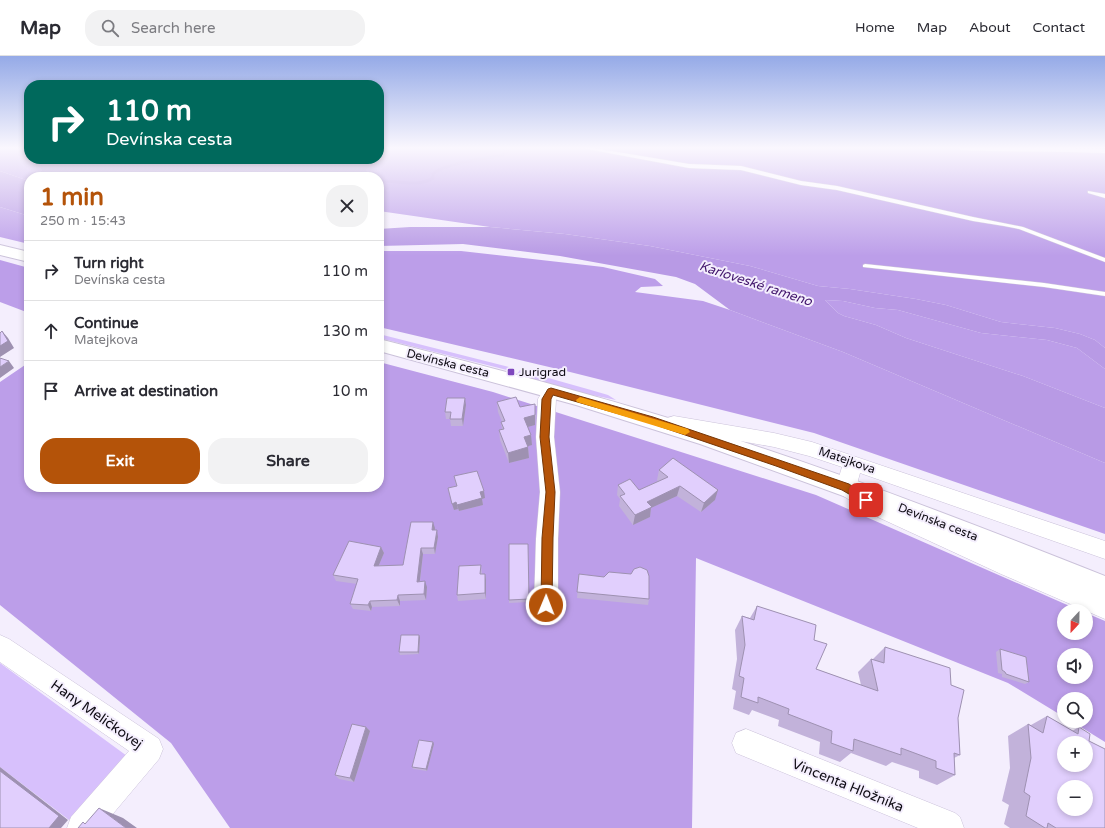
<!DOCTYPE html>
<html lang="en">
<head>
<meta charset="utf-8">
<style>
  :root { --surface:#fff; --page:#f2f2f3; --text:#2b2b33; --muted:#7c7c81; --line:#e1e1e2; --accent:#b45309 }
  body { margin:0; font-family:"Varela Round",sans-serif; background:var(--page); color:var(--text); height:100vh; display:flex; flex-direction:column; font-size:15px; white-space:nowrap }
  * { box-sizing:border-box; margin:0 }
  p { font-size:13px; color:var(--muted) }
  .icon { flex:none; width:22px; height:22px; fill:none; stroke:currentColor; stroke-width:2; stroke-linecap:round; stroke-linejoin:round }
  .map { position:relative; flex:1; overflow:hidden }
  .sheet { position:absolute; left:24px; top:116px; width:360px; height:320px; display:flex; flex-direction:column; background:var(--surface); border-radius:16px; box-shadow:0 2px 6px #0003 }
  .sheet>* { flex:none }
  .guide { position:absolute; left:24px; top:24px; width:360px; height:84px; border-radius:16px; box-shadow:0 2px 6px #0003; background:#00695c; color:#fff; overflow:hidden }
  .needle { width:26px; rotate:202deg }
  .buttons { position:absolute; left:1057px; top:548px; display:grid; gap:8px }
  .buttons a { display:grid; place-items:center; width:36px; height:36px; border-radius:50%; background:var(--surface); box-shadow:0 2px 6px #0003; font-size:20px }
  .pin { position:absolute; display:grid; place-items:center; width:34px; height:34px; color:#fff; margin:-17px; border-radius:8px; box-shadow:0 2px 6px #0006 }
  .me { position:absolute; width:44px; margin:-22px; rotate:1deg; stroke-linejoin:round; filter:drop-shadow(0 0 3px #0008) }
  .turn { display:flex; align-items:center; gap:14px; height:84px; padding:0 16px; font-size:18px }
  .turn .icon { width:52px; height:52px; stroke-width:2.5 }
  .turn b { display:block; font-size:28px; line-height:34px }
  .round { display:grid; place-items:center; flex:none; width:42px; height:42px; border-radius:16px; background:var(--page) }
  .head { display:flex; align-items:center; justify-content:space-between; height:68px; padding:0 16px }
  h1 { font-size:24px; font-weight:700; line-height:30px; color:var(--accent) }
  .button { display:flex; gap:8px; margin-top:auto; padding:8px 16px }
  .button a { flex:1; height:46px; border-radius:16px; background:var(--accent); color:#fff; font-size:16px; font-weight:700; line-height:46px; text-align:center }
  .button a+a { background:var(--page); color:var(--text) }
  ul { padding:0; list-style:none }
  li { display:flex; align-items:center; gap:12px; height:60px; padding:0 16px; border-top:1px solid var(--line) }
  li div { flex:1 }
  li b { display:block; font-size:15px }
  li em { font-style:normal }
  header { display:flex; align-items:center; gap:24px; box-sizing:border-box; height:56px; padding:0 20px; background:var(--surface); border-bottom:1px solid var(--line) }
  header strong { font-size:19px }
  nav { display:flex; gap:22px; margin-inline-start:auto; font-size:14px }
  .search { width:280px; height:36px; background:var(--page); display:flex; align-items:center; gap:10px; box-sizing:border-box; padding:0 14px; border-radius:16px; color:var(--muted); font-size:15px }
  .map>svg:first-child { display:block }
  .green { fill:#d7c0fc }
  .forest { fill:#bc9ee9; fill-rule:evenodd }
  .water { fill:#b89ae5 }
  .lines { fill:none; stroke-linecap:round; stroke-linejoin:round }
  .stream { stroke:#b89ae5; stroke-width:3 }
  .service-casing { stroke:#cbc2da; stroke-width:1 }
  .minor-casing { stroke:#cbc2da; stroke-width:1 }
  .tertiary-casing { stroke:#cbc2da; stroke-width:2 }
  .service { fill:#fff; fill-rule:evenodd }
  .minor { fill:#fff; fill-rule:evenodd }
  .tertiary { fill:#fff; fill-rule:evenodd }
  .wall { fill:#c2b2da }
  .shaded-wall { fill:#9e91b1 }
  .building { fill:#e1cffd; stroke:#9e91b1; fill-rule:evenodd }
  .route { fill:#b45309; stroke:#753606 }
  .slow { fill:#f59e0b }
  .poi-dot { fill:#7e46bd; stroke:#f4eefd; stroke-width:1.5 }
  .labels { text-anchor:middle; stroke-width:4; stroke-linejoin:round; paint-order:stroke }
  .street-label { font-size:12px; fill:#0f0c14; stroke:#f4eefd }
  .poi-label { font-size:12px; fill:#0f0c14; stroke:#f4eefd; text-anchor:start }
  .water-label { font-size:13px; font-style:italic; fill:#42166c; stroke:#f4eefd }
  .near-street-label { font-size:14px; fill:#0f0c14; stroke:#f4eefd }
</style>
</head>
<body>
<header>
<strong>Map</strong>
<div class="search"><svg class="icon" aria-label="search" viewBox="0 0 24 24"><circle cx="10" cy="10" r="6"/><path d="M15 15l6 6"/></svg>Search here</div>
<nav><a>Home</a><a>Map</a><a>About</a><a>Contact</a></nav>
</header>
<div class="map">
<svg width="1105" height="772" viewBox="0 0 1105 772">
  <rect width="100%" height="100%" fill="#f4eefd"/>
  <path class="green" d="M379,278L509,311L507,314L379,282Z
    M520,314L591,334L608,339L616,344L582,337L517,318Z
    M0,607L127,700L69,764L0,711Z"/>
  <path class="forest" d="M0,92H29V103H379V92H1105V292L1095,284L1080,278L1055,272L1001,266L946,249L916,243L850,233L818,230L750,210L650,190L565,178L490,171L379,155V121H29V125L0,115Z
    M0,151L29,160V188L0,181Z
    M379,195H461L603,211L655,223L663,230L641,231L635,236L703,245L730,254L843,296L1105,407V478L814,377L566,315L379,271Z
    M0,204L29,212V257L0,246Z
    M825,244L843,245L875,252L898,254L981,277L1047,284L1077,292L1105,313V352L1023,320L906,282L876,269L844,260L838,257Z
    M29,298V431H379V306L493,336L816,439L1081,555H1064V577H1086V557L1105,565V686L1071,665H1086V643H1064V661L1008,627L696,502L692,772H230L171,687L0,549V326L25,309ZM1064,599H1086V621H1064Z"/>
  <path class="water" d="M0,115L29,125V160L0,151Z
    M410,171H490L565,178L650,190L750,210L818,230L850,233L916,243L946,249L1001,266L1055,272L1080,278L1095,284L1105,292V313L1077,292L1047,284L981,277L898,254L875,252L843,245L825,244L838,257L844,260L876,269L906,282L1023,320L1105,352V407L843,296L730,254L695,228L676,221L560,200L463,188L379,190V173Z"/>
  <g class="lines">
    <path class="stream" d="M379,125C397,124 417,132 433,122V118C444,107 486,103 502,99L507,95L503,92"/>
    <g class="service-casing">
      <path id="service" d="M582,92H593L689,108L741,110L801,125L837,130L973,161L1023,171L1105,202V206L1019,173L1004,170L973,165L837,134L801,129L741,114L689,112Z
        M958,92H1067L1105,93V97C1057,95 1009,96 961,94Z
        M1088,135L1105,138V142L1088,137Z
        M865,208L1044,227L1105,236V240L1044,231L863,211V209Z"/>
    </g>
    <g class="minor-casing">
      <path id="minor" d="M551,329L557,331L560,335L556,343L554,381L560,436L558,483V549L554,557L546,560L538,557L534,549L536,483L540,436L536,381L538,343L545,331Z
        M674,360L774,377L812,386L1105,485V503L860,417L857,428L883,445L920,462L1105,541V563L1001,518L869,457L839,437L836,431L842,411L809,400L774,391L667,372L665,367L667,362Z
        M0,579L9,583L159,683L163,693L159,703L101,772H67L71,761L129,695L0,606Z
        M746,673L955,757L960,761L964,772H918L736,697L732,687L736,677Z"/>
    </g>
    <g class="tertiary-casing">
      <path id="tertiary" d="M0,189L29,196V206L0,199Z
        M379,283C492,312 605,341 716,377C847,419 976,469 1105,520V544L871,450L700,388L576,349L379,295Z"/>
    </g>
    <use href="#service" class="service"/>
    <use href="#minor" class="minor"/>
    <use href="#tertiary" class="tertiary"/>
  </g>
  <path class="wall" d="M497,346L520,351L536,358L535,369L528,371L532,389L528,390V391L529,402L509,407L500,384L499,374H502L501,366H502L498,356Z
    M466,349L463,370H451L450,363H446L445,356Z
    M659,414L715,444L701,456L677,440L651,452L650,461L633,469L619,450L620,443L617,439L618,429L639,434L658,425L657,424Z
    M454,420L485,442L482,443L483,449L459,455L458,453L454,454L448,432L456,430Z
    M435,472L434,474L438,481L435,498H423L420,526L427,531L426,544L400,545V550L372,551L371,555L353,553L350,548L357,528L336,525L333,519L381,491L384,497L379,509H403Z
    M528,491L529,546L509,547V544Z
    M481,509L482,518H485L486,524V543L458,545L457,539Z
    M579,518L649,543L648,549L577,542Z
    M757,550L814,584L816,613L861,629L858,616L871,603H873L885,591L951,629L958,662L960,699L954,702L955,719L937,729L919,722V715L892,706L886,710L851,697L840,706L819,698L820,686L778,670L779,664L752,654L749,659L733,653L736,635L732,633L737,603L735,574L742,560L750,562Z
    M419,579L420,581L419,598L400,599L399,596Z
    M1000,593L1029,626L1025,628L1002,621V618L998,617L996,596Z
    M1047,660L1072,675L1079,671L1089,685L1105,772H1010L1004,768L1009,749L1002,745L1010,712L1008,680L1028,668L1031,669Z
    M366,671L370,675L354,726L339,723L335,719Z
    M434,688L427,715L413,713L412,711Z"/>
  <path class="shaded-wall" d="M2,275L8,282L14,292L0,301V290Z
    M9,305L14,312L0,322V311Z
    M465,342L466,349L463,370L462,363Z
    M535,348V369L524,372V362Z
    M531,379L532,389L525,391L524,381Z
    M528,391L529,402L509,407L508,397Z
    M680,430L677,440L651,452L650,461L633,469L635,459L647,446Z
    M718,434L715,444L701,456L704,447Z
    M484,435L485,442L482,443L483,449L459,455L457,449L480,436Z
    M456,446L458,453L454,454L452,448Z
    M433,466L435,472L434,481L432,474Z
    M437,474L438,481L435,498L434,492Z
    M381,491L384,497L376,516L374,510Z
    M421,492L423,498L419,532L417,526Z
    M485,518L486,524V543L485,537Z
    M425,525L427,531L426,544L424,538Z
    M398,539L400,545V550L397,544Z
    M370,545L372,551L371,555L368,549Z
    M419,579L420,581L419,598L418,596Z
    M366,671L370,675L354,726L350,722Z
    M433,686L434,688L427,715L426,713Z
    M0,711L68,764L61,772H49L0,715Z
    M99,752L123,762L137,772H126Z"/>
  <path class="building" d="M2,275L8,285L0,290V277Z
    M0,302L9,305L0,311Z
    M516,341L520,351L535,348V359L524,362L531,379L524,381L528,391L508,397L499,374L504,373L501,366L505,365L497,346Z
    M447,342H465L462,363H450L451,356H445Z
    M673,402L718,434L704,447L680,430L647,446L652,451L635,459L620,440L625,438L618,429L630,423L639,434L668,421L659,414Z
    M477,415L484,435L480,436L482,442L457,449L456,446L452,448L448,432L457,430L454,420Z
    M411,466H433L432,474H437L434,492H421L417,526L425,525L424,538L398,539L397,544L370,545L368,549L350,548L358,523L333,519L349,485L381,491L374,510L403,509Z
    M509,488H528L529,543L509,544Z
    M481,509L480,518H485V537L457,539L459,510Z
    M640,511L647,514L649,520V543L577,536L579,518L604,521L609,516L631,518L634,513Z
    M757,550L816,569L814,584L827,588L816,613L878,635L871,603L884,607L885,591L950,612L951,629L964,634L958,662L960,699L954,697L955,719L936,712V705L901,692V699L854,683L853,695L831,687L832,675L788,658L789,653L758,641V647L741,641L744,622L739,620L745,589L742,560L754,564Z
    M401,579H419L418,596H399Z
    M1000,593L1026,601L1029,626L1006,618L1005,616L1002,614Z
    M1047,660L1078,678L1079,671L1090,678L1089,685L1105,693V772H1056L1048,767L1047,772H1045L1026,760L1030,740L1024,736L1031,702L1028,668L1043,677ZM1064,687H1086V709H1064ZM1064,731H1086V753H1064Z
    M352,668L366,671L350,722L335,719Z
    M419,684L433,686L426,713L412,711Z
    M0,715L59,760L49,772H0Z
    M99,752L126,772H78L83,766L85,768Z"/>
  <linearGradient id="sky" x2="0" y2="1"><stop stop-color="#95aae7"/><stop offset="0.46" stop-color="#faf7fe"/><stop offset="1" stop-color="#faf7fe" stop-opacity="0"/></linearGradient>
  <rect width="1105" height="200" fill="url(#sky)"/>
  <path class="route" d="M551,332L653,361L782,405L849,428L869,442L871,444L869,447L866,448L842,434L776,410L647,366L553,339L551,343L549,381L555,436L553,482L552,549L550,553L546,554L543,553L541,549L542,482L546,436L540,381L542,343L548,333Z"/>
  <path class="slow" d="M580,341L688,373L690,376L685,379L577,346L576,344Z"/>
  <rect class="poi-dot" x="507" y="312" width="8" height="8" rx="2"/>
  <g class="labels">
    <g class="street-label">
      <text transform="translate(448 307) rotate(14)" y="4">Devínska cesta</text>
      <text transform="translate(847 404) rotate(19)" y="4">Matejkova</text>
      <text transform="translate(938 466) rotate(21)" y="4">Devínska cesta</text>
    </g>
    <g class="poi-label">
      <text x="519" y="320">Jurigrad</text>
    </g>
    <g class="water-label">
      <text transform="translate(756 227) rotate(18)" y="5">Karloveské rameno</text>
    </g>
    <g class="near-street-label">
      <text transform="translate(97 658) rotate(35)" y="5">Hany Meličkovej</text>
      <text transform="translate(848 729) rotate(22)" y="5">Vincenta Hložníka</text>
    </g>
  </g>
</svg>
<div class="buttons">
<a><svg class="needle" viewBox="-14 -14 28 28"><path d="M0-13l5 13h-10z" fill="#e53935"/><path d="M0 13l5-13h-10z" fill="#7c7c81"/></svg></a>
<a><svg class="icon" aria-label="sound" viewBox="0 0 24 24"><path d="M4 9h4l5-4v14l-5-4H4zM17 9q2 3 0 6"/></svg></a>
<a><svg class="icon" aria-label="search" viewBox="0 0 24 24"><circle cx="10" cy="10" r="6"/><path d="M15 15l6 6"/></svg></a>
<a>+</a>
<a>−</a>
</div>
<div class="pin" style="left:866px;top:444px;background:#d93025"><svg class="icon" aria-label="arrive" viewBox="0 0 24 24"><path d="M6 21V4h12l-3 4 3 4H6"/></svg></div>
<svg class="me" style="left:546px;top:549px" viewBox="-20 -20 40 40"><circle r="17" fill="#b45309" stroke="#fff" stroke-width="3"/><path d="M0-11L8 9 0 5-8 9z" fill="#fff"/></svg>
<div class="guide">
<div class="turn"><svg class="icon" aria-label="right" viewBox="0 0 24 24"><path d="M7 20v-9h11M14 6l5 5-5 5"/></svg><div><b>110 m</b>Devínska cesta</div></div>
</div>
<section class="sheet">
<div class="head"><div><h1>1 min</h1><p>250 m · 15:43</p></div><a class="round"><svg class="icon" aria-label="close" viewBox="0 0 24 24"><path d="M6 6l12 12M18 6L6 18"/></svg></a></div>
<ul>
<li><svg class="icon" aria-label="right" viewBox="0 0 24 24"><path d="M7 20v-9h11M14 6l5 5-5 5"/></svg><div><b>Turn right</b><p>Devínska cesta</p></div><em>110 m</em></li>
<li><svg class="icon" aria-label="ahead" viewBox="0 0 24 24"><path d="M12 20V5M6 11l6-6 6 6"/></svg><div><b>Continue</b><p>Matejkova</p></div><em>130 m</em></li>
<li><svg class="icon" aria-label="arrive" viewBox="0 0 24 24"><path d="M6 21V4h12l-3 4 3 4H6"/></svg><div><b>Arrive at destination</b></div><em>10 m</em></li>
</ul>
<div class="button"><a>Exit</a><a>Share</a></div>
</section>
</div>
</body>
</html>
